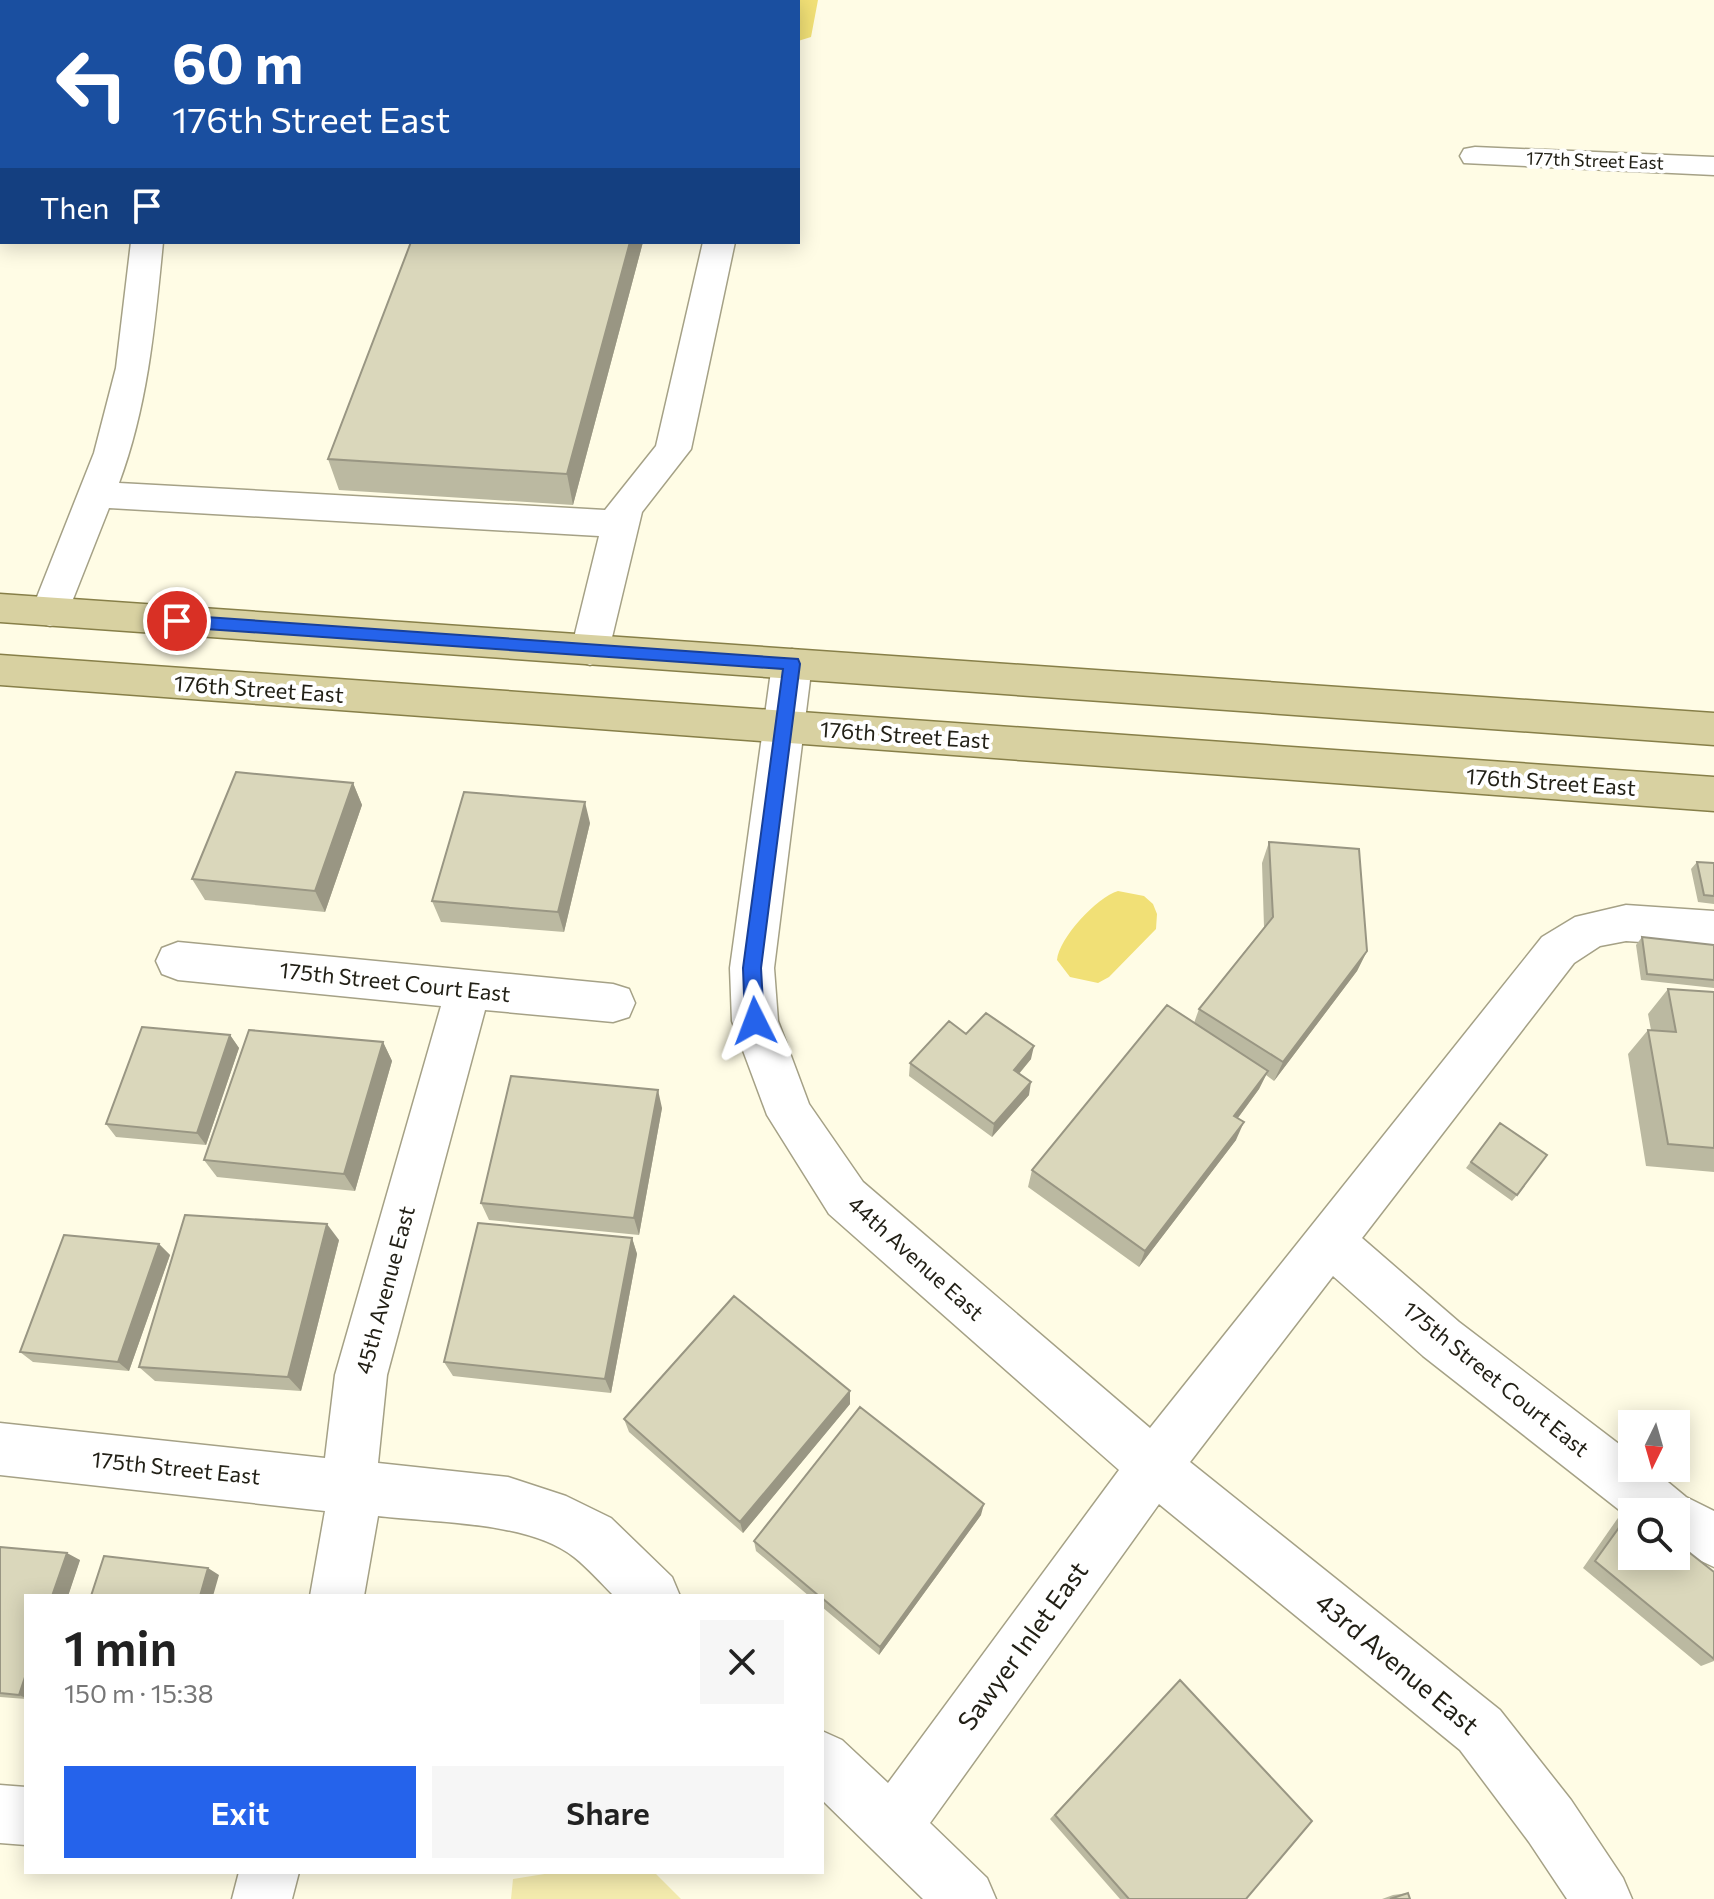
<!DOCTYPE html>
<html lang="en">
<head>
<meta charset="utf-8">
<style>
  :root { --surface:#fff; --page:#f6f6f6; --text:#222; --muted:#767676; --accent:#2563eb }
  body { margin:0; font-family:Commissioner,sans-serif; background:var(--page); color:var(--text); height:100vh; display:flex; flex-direction:column; font-size:30px; white-space:nowrap }
  * { box-sizing:border-box; margin:0 }
  p { font-size:26px; color:var(--muted) }
  .icon { flex:none; width:44px; height:44px; fill:none; stroke:currentColor; stroke-width:2; stroke-linecap:round; stroke-linejoin:round }
  .map { position:relative; flex:1; overflow:hidden }
  .panel { position:absolute; left:24px; top:1594px; width:800px; height:280px; display:flex; flex-direction:column; background:var(--surface); border-radius:0px; box-shadow:0 4px 20px #0003 }
  .panel>* { flex:none }
  .hud { position:absolute; left:0px; top:0px; width:800px; height:244px; box-shadow:0 4px 20px #0003; background:#1a4fa0; color:#fff; overflow:hidden }
  .needle { width:52px; rotate:185deg }
  .tools { position:absolute; left:1618px; top:1410px; display:grid; gap:16px }
  .tools a { display:grid; place-items:center; width:72px; height:72px; border-radius:0px; background:var(--surface); box-shadow:0 4px 20px #0003; font-size:40px }
  .pin { position:absolute; display:grid; place-items:center; width:68px; height:68px; color:#fff; margin:-34px; border:4px solid #fff; border-radius:50%; box-shadow:0 2px 8px #0007 }
  .me { position:absolute; width:88px; margin:-44px; rotate:357deg; stroke-linejoin:round; filter:drop-shadow(0 0 6px #0008) }
  .turn { display:flex; align-items:center; gap:28px; height:168px; padding:0 40px; font-size:36px }
  .turn .icon { width:104px; height:104px; stroke-width:2.5 }
  .turn b { display:block; font-size:56px; line-height:68px }
  .then { display:flex; align-items:center; height:76px; padding:0 40px; background:#0003; gap:16px; font-size:30px }
  .round { display:grid; place-items:center; flex:none; width:84px; height:84px; border-radius:0px; background:var(--page) }
  .summary { display:flex; align-items:center; justify-content:space-between; height:136px; padding:0 40px }
  h1 { font-size:48px; font-weight:600; line-height:60px }
  .cta { display:flex; gap:16px; margin-top:auto; padding:16px 40px }
  .cta a { flex:1; height:92px; border-radius:0px; background:var(--accent); color:#fff; font-size:32px; font-weight:600; line-height:92px; text-align:center }
  .cta a+a { background:var(--page); color:var(--text) }
  .map>svg:first-child { display:block }
  .green { fill:#f4ebae }
  .water { fill:#f1e076 }
  .lines { fill:none; stroke-linecap:round; stroke-linejoin:round }
  .minor-casing { stroke:#a5a186; stroke-width:3 }
  .major-casing { stroke:#877f48; stroke-width:3 }
  .minor { fill:#fff; fill-rule:evenodd }
  .major { fill:#d8d1a1; fill-rule:evenodd }
  .wall { fill:#bbb9a1 }
  .shaded-wall { fill:#999683 }
  .building { fill:#dad7bb; stroke:#999683; stroke-width:2 }
  .route { fill:#2563eb; stroke:#184099; stroke-width:2 }
  .labels { text-anchor:middle; stroke-width:8; stroke-linejoin:round; paint-order:stroke }
  .far-street-label { font-size:18px; fill:#222016; stroke:#fff }
  .street-label { font-size:22px; fill:#222016; stroke:#fff }
  .near-street-label { font-size:26px; fill:#222016; stroke:#fff }
</style>
</head>
<body>
<div class="map">
<svg width="1714" height="1899" viewBox="0 0 1714 1899">
  <rect width="100%" height="100%" fill="#fffce5"/>
  <path class="green" d="M557,1872H654L681,1899H511L513,1879Z"/>
  <path class="water" d="M557,0H818L811,37L798,41V2Z
    M1118,891L1144,896L1153,904L1157,914L1156,929L1109,977L1098,983L1070,977L1057,960C1059,938 1097,897 1118,891Z"/>
  <g class="lines">
    <g class="minor-casing">
      <path id="minor" d="M1475,147L1714,157V175L1464,163L1460,156L1464,149Z
        M131,242H163C155,324 148,405 119,483L605,510L656,446L703,242H735L691,449L642,512L609,650L604,660L590,665L576,660L571,650L599,536L109,508L64,622L50,626L36,622L31,612L94,453L116,368Z
        M792,649L806,654L812,664L774,968L778,1021L809,1104L863,1182L1150,1428L1542,937L1575,917L1626,905L1714,911V947L1626,941L1600,946L1574,963L1362,1238L1459,1322L1632,1454V1468H1651L1686,1497L1714,1511V1567L1676,1549V1512H1632V1520L1423,1356L1333,1276L1190,1462L1500,1710L1571,1800L1623,1878L1632,1899H1567L1529,1842L1460,1750L1159,1504L930,1823L987,1878L996,1899H923L822,1800V1731L842,1740L888,1783L1119,1470L829,1214L767,1115L732,1021L730,968L772,664L778,654Z
        M178,942L613,984L629,989L635,1003L629,1017L613,1022L485,1010L387,1375L378,1463L508,1477L566,1496L611,1518L672,1577L680,1596H614C601,1583 588,1568 574,1557C528,1521 435,1523 378,1516L364,1596H310L325,1511L0,1475V1423L325,1458L335,1375L441,1006L178,980L162,974L156,961L162,948Z
        M0,1785L26,1787V1845L0,1843Z
        M239,1872H299L292,1899H232Z"/>
    </g>
    <g class="major-casing">
      <path id="major" d="M0,594L1714,713V745L0,622Z
        M0,655L1714,777V811L0,685Z"/>
    </g>
    <use href="#minor" class="minor"/>
    <use href="#major" class="major"/>
  </g>
  <path class="wall" d="M643,242L573,505L339,490L328,459Z
    M353,783L362,805L325,912L205,900L192,879Z
    M590,823L564,932L441,922L432,901Z
    M1269,842L1367,951L1357,971L1274,1081L1266,1075L1259,1089L1238,1118L1236,1140L1139,1267L1028,1187L1032,1170L1194,1023L1199,1009L1264,927L1262,863Z
    M1697,862L1714,863V904L1698,902L1691,869Z
    M1642,937L1714,945V988L1641,980L1636,945Z
    M1668,989L1714,992V1172L1646,1166L1628,1054L1648,1030H1651L1648,1014Z
    M966,1034L1031,1059L1019,1074L1029,1095L992,1137L909,1076L910,1063Z
    M230,1035L239,1048L206,1145L116,1137L106,1124Z
    M383,1042L392,1061L355,1191L217,1177L204,1160Z
    M662,1108L639,1235L489,1220L481,1203Z
    M1500,1123L1517,1195L1512,1201L1466,1168Z
    M632,1238L637,1254L611,1393L453,1376L444,1362Z
    M339,1240L301,1391L155,1381L139,1367Z
    M159,1244L170,1255L129,1371L33,1362L20,1352Z
    M850,1404L743,1533L629,1432L624,1419Z
    M1633,1508L1714,1572V1661L1701,1666L1583,1568L1620,1515Z
    M981,1515L879,1655L822,1607V1596H809L756,1551L754,1541Z
    M0,1547L80,1560L68,1596H26V1699L0,1697Z
    M1180,1680L1246,1899H1120L1050,1819Z
    M1408,1893L1410,1899H1382L1393,1895Z"/>
  <path class="shaded-wall" d="M2,172V229L0,232V175Z
    M630,242H643L573,505L567,474Z
    M353,783L362,805L325,912L315,891Z
    M585,802L590,823L564,932L558,912Z
    M1367,951L1357,971L1274,1081L1283,1062Z
    M230,1035L239,1048L206,1145L197,1133Z
    M383,1042L392,1061L355,1191L344,1174Z
    M1034,1046L1031,1059L1011,1083L1014,1070Z
    M1268,1071L1259,1089L1226,1134L1234,1116Z
    M1031,1082L1029,1095L992,1137L994,1124Z
    M658,1090L662,1108L639,1235L634,1218Z
    M1244,1122L1236,1140L1139,1267L1145,1251Z
    M327,1224L339,1240L301,1391L288,1377Z
    M632,1238L637,1254L611,1393L605,1379Z
    M159,1244L170,1255L129,1371L118,1362Z
    M850,1391V1404L743,1533L740,1522Z
    M984,1504L981,1515L879,1655L880,1647Z
    M67,1553L80,1560L68,1596H52Z
    M208,1568L219,1575L213,1596H200Z
    M26,1674V1698L19,1695Z"/>
  <path class="building" d="M0,78H2V172L0,175Z
    M411,242H630L567,474L328,459Z
    M236,772L353,783L315,891L192,879Z
    M464,792L585,802L558,912L432,901Z
    M1269,842L1359,849L1367,951L1283,1062L1199,1009L1273,917Z
    M1697,862L1714,863V896L1704,895Z
    M1642,937L1714,945V980L1647,974Z
    M1668,989L1714,992V1148L1668,1144L1648,1030L1676,1032Z
    M1167,1005L1268,1071L1234,1116L1244,1122L1145,1251L1032,1170Z
    M986,1013L1034,1046L1014,1070L1031,1082L994,1124L910,1063L949,1021L966,1034Z
    M142,1027L230,1035L197,1133L106,1124Z
    M249,1030L383,1042L344,1174L204,1160Z
    M511,1076L658,1090L634,1218L481,1203Z
    M1500,1123L1547,1155L1517,1195L1471,1162Z
    M185,1215L327,1224L288,1377L139,1367Z
    M478,1223L632,1238L605,1379L444,1362Z
    M64,1235L159,1244L118,1362L20,1352Z
    M734,1296L850,1391L740,1522L624,1419Z
    M860,1407L984,1504L880,1647L822,1598V1596H819L754,1541Z
    M1633,1508L1638,1512H1632V1556H1676V1542L1714,1572V1659L1595,1561Z
    M0,1547L67,1553L52,1596H26V1674L19,1695L0,1693Z
    M104,1556L208,1568L200,1596H91Z
    M1180,1680L1312,1821L1246,1899H1129L1055,1815Z
    M1408,1893L1410,1899H1390Z"/>
  <path class="route" d="M177,615L798,659L800,664L761,968L764,1021L761,1026H748L745,1021L743,968L783,669L177,627L169,621Z"/>
  <g class="labels">
    <g class="far-street-label">
      <text transform="translate(1595 161) rotate(2)" y="6">177th Street East</text>
    </g>
    <g class="street-label">
      <text transform="translate(259 689) rotate(4)" y="8">176th Street East</text>
      <text transform="translate(905 735) rotate(4)" y="8">176th Street East</text>
      <text transform="translate(1551 782) rotate(4)" y="8">176th Street East</text>
      <text transform="translate(395 982) rotate(6)" y="8">175th Street Court East</text>
      <text transform="translate(916 1258) rotate(42)" y="8">44th Avenue East</text>
      <text transform="translate(385 1290) rotate(-75)" y="8">45th Avenue East</text>
      <text transform="translate(1496 1379) rotate(39)" y="8">175th Street Court East</text>
      <text transform="translate(176 1468) rotate(6)" y="8">175th Street East</text>
    </g>
    <g class="near-street-label">
      <text transform="translate(1023 1646) rotate(-54)" y="9">Sawyer Inlet East</text>
      <text transform="translate(1397 1664) rotate(40)" y="9">43rd Avenue East</text>
    </g>
  </g>
</svg>
<div class="tools">
<a><svg class="needle" viewBox="-14 -14 28 28"><path d="M0-13l5 13h-10z" fill="#e53935"/><path d="M0 13l5-13h-10z" fill="#767676"/></svg></a>
<a><svg class="icon" aria-label="search" viewBox="0 0 24 24"><circle cx="10" cy="10" r="6"/><path d="M15 15l6 6"/></svg></a>
</div>
<div class="pin" style="left:177px;top:621px;background:#d93025"><svg class="icon" aria-label="arrive" viewBox="0 0 24 24"><path d="M6 21V4h12l-3 4 3 4H6"/></svg></div>
<svg class="me" style="left:755px;top:1021px" viewBox="-20 -20 40 40"><path d="M0-17L14 15 0 8-14 15z" fill="#2563eb" stroke="#fff" stroke-width="4"/></svg>
<div class="hud">
<div class="turn"><svg class="icon" aria-label="left" viewBox="0 0 24 24"><path d="M17 20v-9H6M10 6l-5 5 5 5"/></svg><div><b>60 m</b>176th Street East</div></div>
<div class="then">Then<svg class="icon" aria-label="arrive" viewBox="0 0 24 24"><path d="M6 21V4h12l-3 4 3 4H6"/></svg></div>
</div>
<section class="panel">
<div class="summary"><div><h1>1 min</h1><p>150 m · 15:38</p></div><a class="round"><svg class="icon" aria-label="close" viewBox="0 0 24 24"><path d="M6 6l12 12M18 6L6 18"/></svg></a></div>
<div class="cta"><a>Exit</a><a>Share</a></div>
</section>
</div>
</body>
</html>
